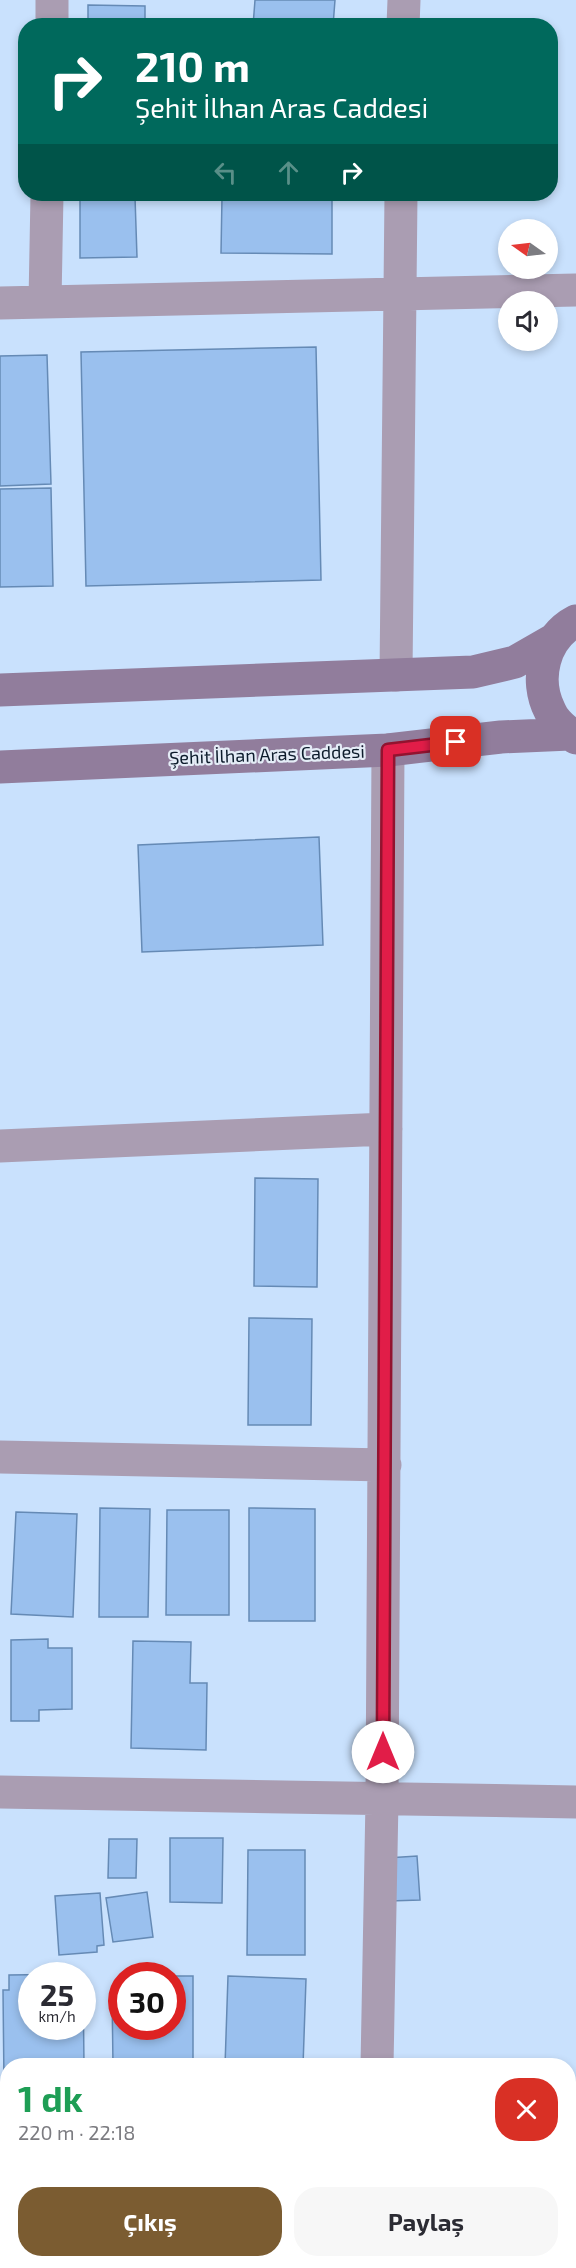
<!DOCTYPE html>
<html lang="tr">
<head>
<meta charset="utf-8">
<style>
  :root { --surface:#fff; --page:#f7f7f7; --text:#2b2b33; --muted:#7c7c81; --accent:#7b5c31 }
  body { margin:0; font-family:"Exo 2",sans-serif; background:var(--page); color:var(--text); height:100vh; display:flex; flex-direction:column; font-size:22px; white-space:nowrap }
  * { box-sizing:border-box; margin:0 }
  p { font-size:20px; color:var(--muted) }
  .icon { flex:none; width:33px; height:33px; fill:none; stroke:currentColor; stroke-width:2; stroke-linecap:round; stroke-linejoin:round }
  .map { position:relative; flex:1; overflow:hidden }
  .drawer { position:absolute; left:0px; top:2058px; width:576px; height:210px; display:flex; flex-direction:column; background:var(--surface); border-radius:24px 24px 0 0; box-shadow:0 3px 9px #0003 }
  .drawer>* { flex:none }
  .hud { position:absolute; left:18px; top:18px; width:540px; height:183px; border-radius:24px; box-shadow:0 3px 9px #0003; background:#00695c; color:#fff; overflow:hidden }
  .needle { width:39px; rotate:284deg }
  .fabs { position:absolute; left:498px; top:219px; display:grid; gap:12px }
  .fabs a { display:grid; place-items:center; width:60px; height:60px; border-radius:50%; background:var(--surface); box-shadow:0 3px 9px #0003; font-size:30px }
  .speed { position:absolute; left:18px; top:1962px; display:flex; gap:12px; font-size:30px; font-weight:700; text-align:center }
  .speed>* { display:grid; place-content:center; width:78px; height:78px; border-radius:50%; background:var(--surface); box-shadow:0 3px 9px #0003; line-height:1 }
  .speed small { font-size:15px; font-weight:400 }
  .speed .limit { border:9px solid #d22; background:#fff; color:#111 }
  .pin { position:absolute; display:grid; place-items:center; width:51px; height:51px; color:#fff; margin:-26px; border-radius:12px; box-shadow:0 3px 9px #0006 }
  .me { position:absolute; width:66px; margin:-33px; rotate:0deg; stroke-linejoin:round; filter:drop-shadow(0 0 4px #0008) }
  .turn { display:flex; align-items:center; gap:21px; height:126px; padding:0 18px; font-size:27px }
  .turn .icon { width:78px; height:78px; stroke-width:2.5 }
  .turn b { display:block; font-size:42px; line-height:51px }
  .lanes { display:flex; align-items:center; height:57px; padding:0 18px; background:#0003; justify-content:center; gap:30px; direction:ltr }
  .lanes .off { opacity:.35 }
  .round { display:grid; place-items:center; flex:none; width:63px; height:63px; border-radius:24px; background:var(--page) }
  .overview { display:flex; align-items:center; justify-content:space-between; height:102px; padding:0 18px }
  h1 { font-size:36px; font-weight:700; line-height:45px; color:#1e9e55 }
  .action { display:flex; gap:12px; margin-top:auto; padding:12px 18px }
  .action a { flex:1; height:69px; border-radius:24px; background:var(--accent); color:#fff; font-size:24px; font-weight:700; line-height:69px; text-align:center }
  .action a+a { background:var(--page); color:var(--text) }
  .map>svg:first-child { display:block }
  .building { fill:#9ac0ee; stroke:#658ab5; stroke-width:1.5; fill-rule:evenodd }
  .lines { fill:none; stroke-linecap:round; stroke-linejoin:round }
  .street { stroke:#aa9db2; stroke-width:33 }
  .secondary { stroke:#917d9c; stroke-width:33 }
  .route-casing { stroke:#92132f; stroke-width:15 }
  .route { stroke:#e11d48; stroke-width:10 }
  .labels { text-anchor:middle; stroke-width:4.5; stroke-linejoin:round; paint-order:stroke }
  .street-label { font-size:18px; fill:#0d1c2c; stroke:#e4ecf6 }
</style>
</head>
<body>
<div class="map">
<svg width="576" height="2268" viewBox="0 0 576 2268">
  <rect width="100%" height="100%" fill="#c9e1fd"/>
  <path class="building" d="M255,0H335L333,26H253Z
    M88,5L145,6V26H88Z
    M95,194H123V197H135L137,257L80,258V197H95Z
    M222,197L332,198V254L221,253Z
    M316,347L321,580L86,586L81,352Z
    M47,355L51,484L0,486V356Z
    M51,488L53,586L0,587V489Z
    M319,837L323,945L142,952L138,845Z
    M255,1178L318,1179L317,1287L254,1286Z
    M249,1318L312,1319L311,1425H248Z
    M100,1508L150,1509L148,1617H99Z
    M249,1508L315,1509V1621H249Z
    M167,1510H229V1615H166Z
    M16,1512L77,1514L73,1617L11,1614Z
    M48,1639V1648H72V1709L39,1710V1721H11V1640Z
    M133,1641L191,1642L190,1683H207L206,1750L131,1748Z
    M170,1838H223L222,1903L170,1902Z
    M109,1839H137L136,1878H108Z
    M248,1850H305V1955H247Z
    M417,1856L420,1900L389,1901L387,1858Z
    M147,1892L153,1937L113,1942L106,1898Z
    M100,1893L104,1945L97,1946V1952L59,1955L55,1896Z
    M83,1974L84,2066H8V2084H4L3,1990H9V1975ZM32,1976H82V2026H32Z
    M172,1976H193V2066H113L112,1990H122V2026H172Z
    M228,1976L306,1979L303,2066H225Z
    M0,2181H8V2260H50V2268H0Z
    M64,2260H104V2264H64Z
    M132,2260H180V2268L141,2267V2261Z
    M279,2260H319V2265L279,2264Z"/>
  <g class="lines">
    <path class="street" d="M52,26V0
      M403,26L404,0
      M45,302L47,194
      M0,303L576,290
      M396,675L401,194
      M0,1146L386,1129
      M0,1457L385,1465
      M0,1792L576,1802
      M377,2066L382,1800L388,750
      M0,2129H8
      M368,2260L369,2268"/>
    <path class="secondary" d="M576,621C543,638 534,680 550,711C555,723 566,731 576,738
      M0,690L473,672L515,662L555,639
      M0,767L388,750L501,737L570,734"/>
  </g>
  <g class="lines">
    <g class="route-casing">
      <path id="route" d="M383,1752L388,750L456,742"/>
    </g>
    <use href="#route" class="route"/>
  </g>
  <g class="labels">
    <g class="street-label">
      <text transform="translate(267 755) rotate(-2)" y="6">Şehit İlhan Aras Caddesi</text>
    </g>
  </g>
</svg>
<div class="fabs">
<a><svg class="needle" viewBox="-14 -14 28 28"><path d="M0-13l5 13h-10z" fill="#e53935"/><path d="M0 13l5-13h-10z" fill="#7c7c81"/></svg></a>
<a><svg class="icon" aria-label="sound" viewBox="0 0 24 24"><path d="M4 9h4l5-4v14l-5-4H4zM17 9q2 3 0 6"/></svg></a>
</div>
<div class="speed"><div>25<small>km/h</small></div><div class="limit">30</div></div>
<div class="pin" style="left:456px;top:742px;background:#d93025"><svg class="icon" aria-label="arrive" viewBox="0 0 24 24"><path d="M6 21V4h12l-3 4 3 4H6"/></svg></div>
<svg class="me" style="left:383px;top:1752px" viewBox="-20 -20 40 40"><circle r="19" fill="#fff"/><path d="M0-13L10 11 0 6-10 11z" fill="#e11d48"/></svg>
<div class="hud">
<div class="turn"><svg class="icon" aria-label="right" viewBox="0 0 24 24"><path d="M7 20v-9h11M14 6l5 5-5 5"/></svg><div><b>210 m</b>Şehit İlhan Aras Caddesi</div></div>
<div class="lanes"><svg class="icon off" aria-label="left" viewBox="0 0 24 24"><path d="M17 20v-9H6M10 6l-5 5 5 5"/></svg><svg class="icon off" aria-label="ahead" viewBox="0 0 24 24"><path d="M12 20V5M6 11l6-6 6 6"/></svg><svg class="icon" aria-label="right" viewBox="0 0 24 24"><path d="M7 20v-9h11M14 6l5 5-5 5"/></svg></div>
</div>
<section class="drawer">
<div class="overview"><div><h1>1 dk</h1><p>220 m · 22:18</p></div><a class="round" style="background:#d93025;color:#fff"><svg class="icon" aria-label="close" viewBox="0 0 24 24"><path d="M6 6l12 12M18 6L6 18"/></svg></a></div>
<div class="action"><a>Çıkış</a><a>Paylaş</a></div>
</section>
</div>
</body>
</html>
